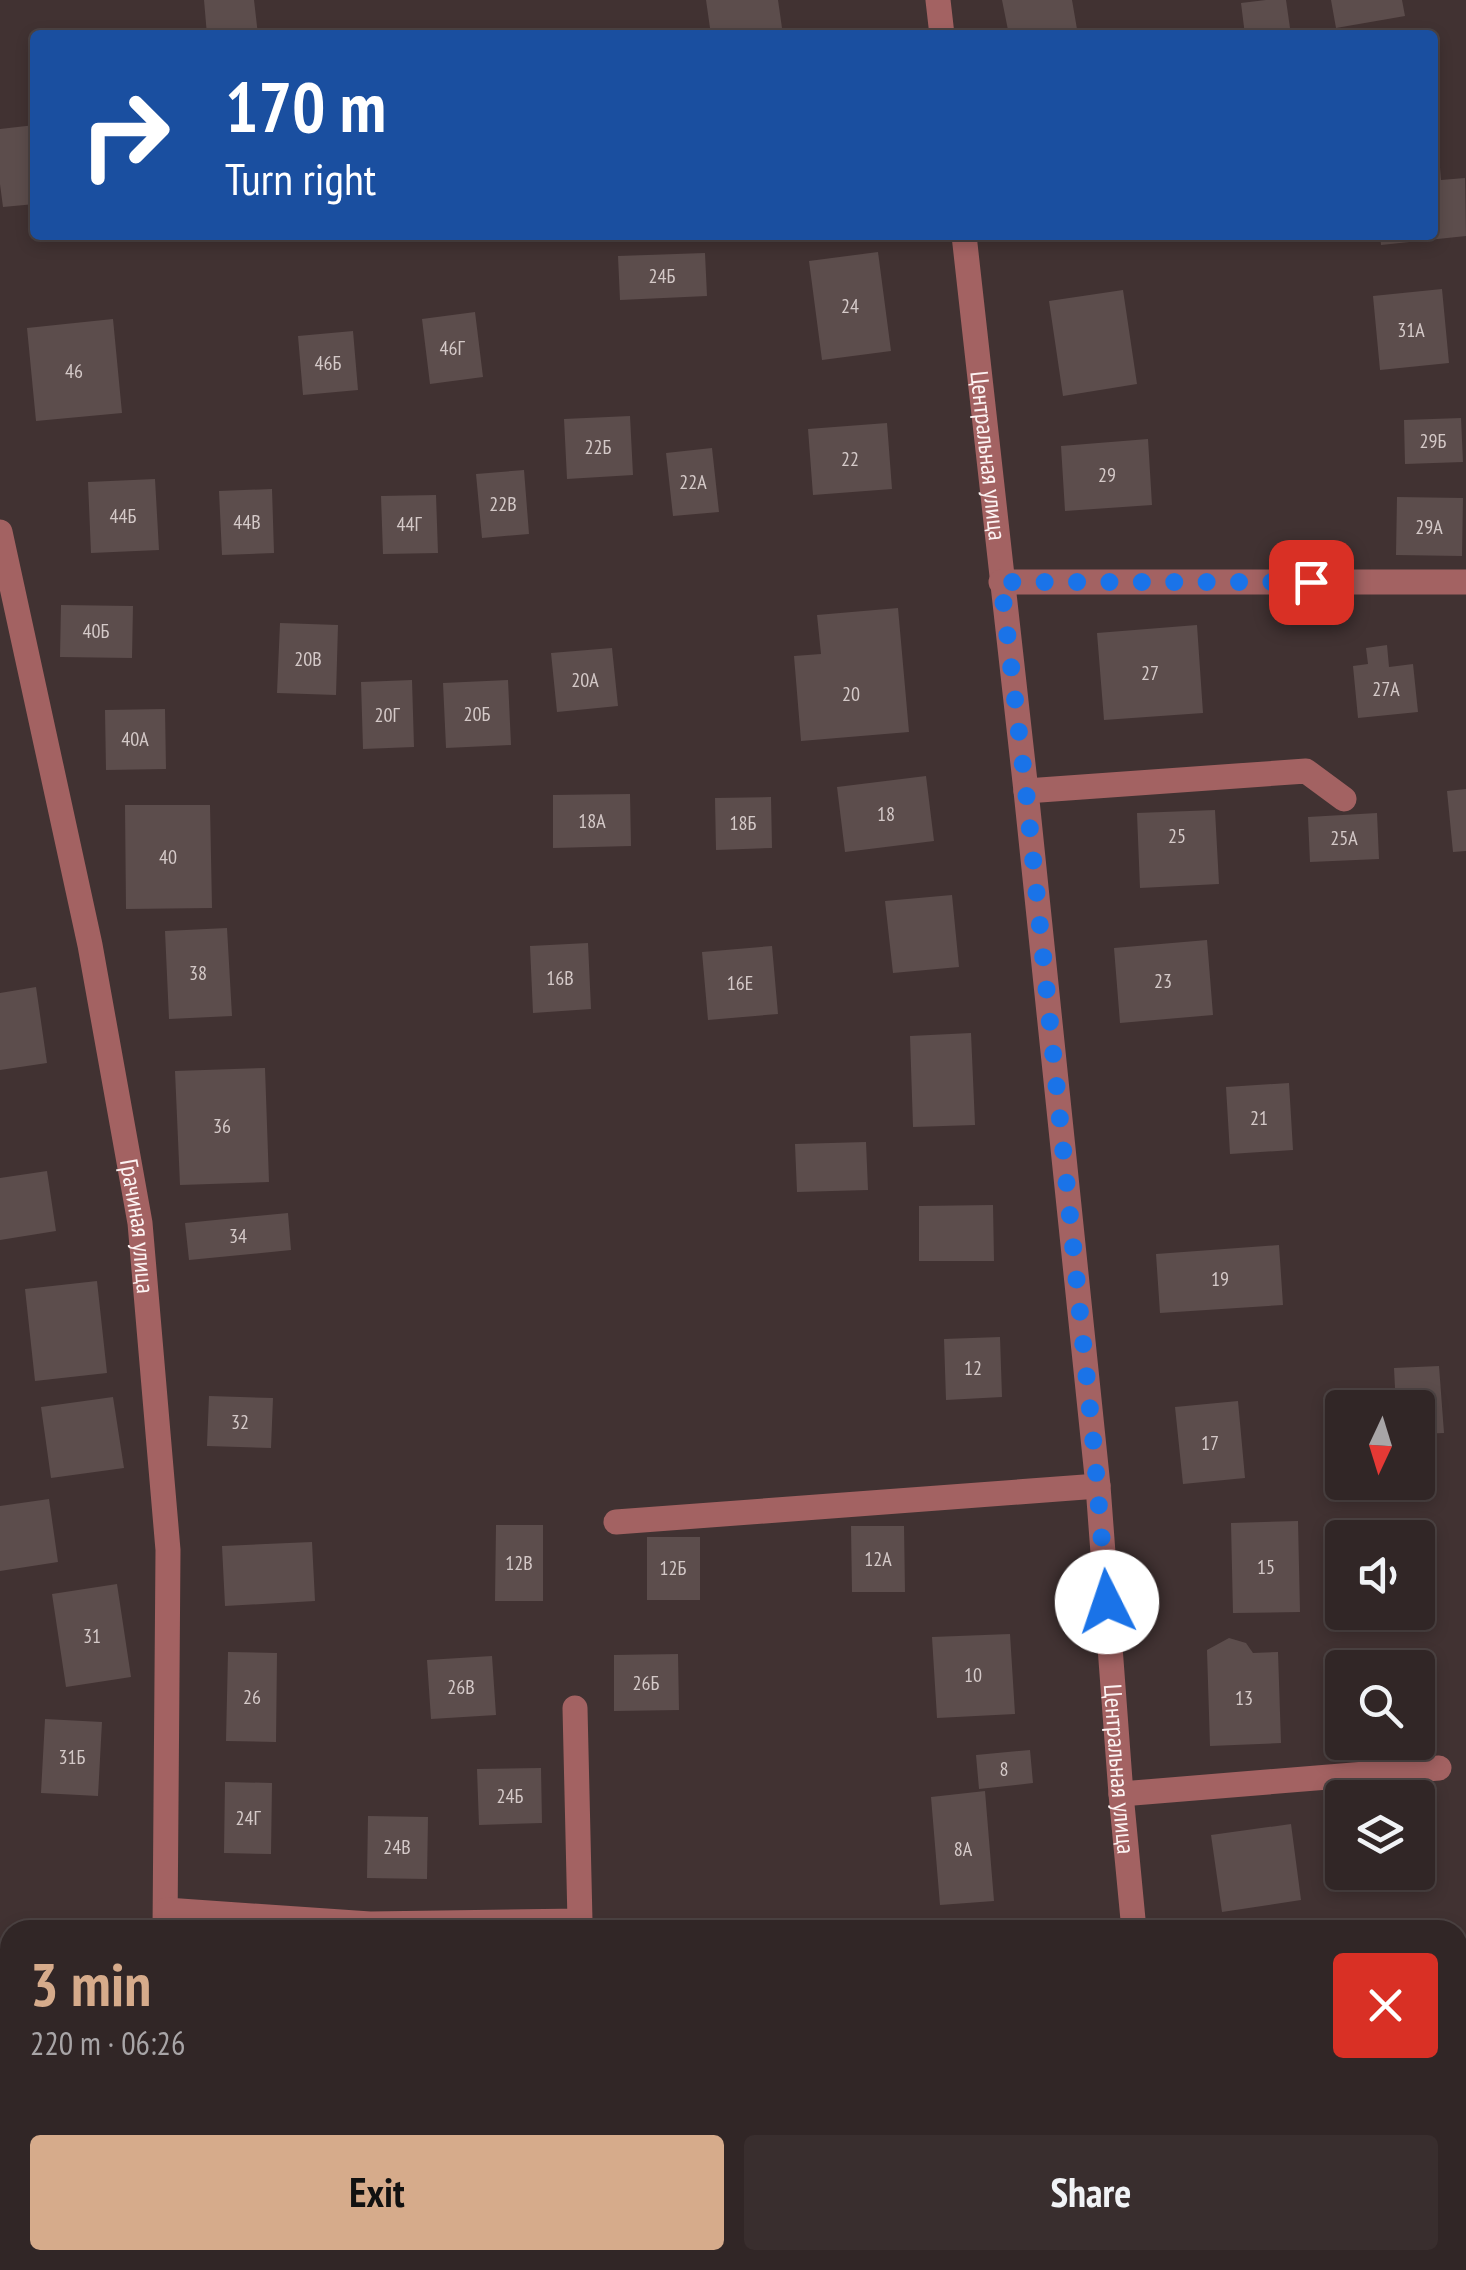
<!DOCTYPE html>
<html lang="en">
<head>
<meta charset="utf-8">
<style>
  :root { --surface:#312626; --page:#392e2e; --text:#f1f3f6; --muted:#a8a5a7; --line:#4c4343; --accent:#d6ab8b }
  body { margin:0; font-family:"PT Sans Narrow",sans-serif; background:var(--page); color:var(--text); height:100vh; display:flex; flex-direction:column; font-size:38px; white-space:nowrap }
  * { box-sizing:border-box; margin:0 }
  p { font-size:32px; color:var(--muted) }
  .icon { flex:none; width:55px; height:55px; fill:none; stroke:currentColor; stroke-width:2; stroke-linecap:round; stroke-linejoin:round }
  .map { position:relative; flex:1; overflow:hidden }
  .side { position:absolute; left:0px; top:1920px; width:1468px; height:350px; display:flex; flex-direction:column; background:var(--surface); border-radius:30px 30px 0 0; box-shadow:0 5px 15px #0003,0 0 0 2px var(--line) }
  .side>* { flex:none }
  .top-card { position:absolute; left:30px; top:30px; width:1408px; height:210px; border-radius:10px; box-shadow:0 5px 15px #0003,0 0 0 2px var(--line); background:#1a4fa0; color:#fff; overflow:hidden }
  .needle { width:65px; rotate:184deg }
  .tools { position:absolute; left:1325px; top:1390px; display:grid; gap:20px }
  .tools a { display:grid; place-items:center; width:110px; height:110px; border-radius:10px; background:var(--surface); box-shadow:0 5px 15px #0003,0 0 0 2px var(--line); font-size:50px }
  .pin { position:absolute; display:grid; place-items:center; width:85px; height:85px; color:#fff; margin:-42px; border-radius:20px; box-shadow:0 5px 15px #0006 }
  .me { position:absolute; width:110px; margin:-55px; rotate:356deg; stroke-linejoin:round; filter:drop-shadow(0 0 8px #0008) }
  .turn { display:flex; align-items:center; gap:35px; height:210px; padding:0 30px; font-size:45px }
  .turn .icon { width:130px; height:130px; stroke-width:2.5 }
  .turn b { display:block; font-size:70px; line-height:85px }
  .round { display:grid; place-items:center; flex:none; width:105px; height:105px; border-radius:10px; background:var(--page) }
  .overview { display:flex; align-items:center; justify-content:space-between; height:170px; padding:0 30px }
  h1 { font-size:60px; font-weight:600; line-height:75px; color:var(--accent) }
  .primary-button { display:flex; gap:20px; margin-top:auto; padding:20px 30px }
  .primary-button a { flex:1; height:115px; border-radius:10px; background:var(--accent); color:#111; font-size:40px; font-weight:600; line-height:115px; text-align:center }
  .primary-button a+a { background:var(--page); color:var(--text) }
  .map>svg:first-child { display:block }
  .building { fill:#5c4d4c }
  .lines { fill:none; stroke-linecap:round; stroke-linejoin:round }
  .minor { stroke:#a36262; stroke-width:25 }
  .route { stroke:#1a73e8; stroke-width:18; stroke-dasharray:0 32.4 }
  .labels { text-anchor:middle; stroke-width:10; stroke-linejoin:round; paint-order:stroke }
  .number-label { font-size:20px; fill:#d4c9c8 }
  .street-label { font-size:25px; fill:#fcf2f2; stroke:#231c1c }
</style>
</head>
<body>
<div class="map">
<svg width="1466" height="2270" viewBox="0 0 1466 2270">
  <rect width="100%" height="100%" fill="#413232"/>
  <path class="building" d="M204,0H254L258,35H207Z
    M706,0H778L783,35H711Z
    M1002,0H1072L1078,35H1009Z
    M1266,0H1286L1291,35H1245L1241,3Z
    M1331,0H1402L1405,16L1336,28Z
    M35,125V204L3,207L0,184V129Z
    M1432,142H1438L1441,180L1465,178L1466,236L1381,245L1380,235H1432Z
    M878,252L891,351L822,360L809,261Z
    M705,253L707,296L620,300L618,256Z
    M1442,289L1449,363L1380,370L1373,296Z
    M1123,290L1137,384L1063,396L1049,301Z
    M475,312L483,377L430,384L422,319Z
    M113,319L122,413L36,421L27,328Z
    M353,331L358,390L303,395L298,336Z
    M630,416L633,475L567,479L564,419Z
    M1461,418L1463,462L1405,464L1404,420Z
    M887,423L892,489L813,495L808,429Z
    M1148,439L1152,505L1065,511L1061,446Z
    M712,448L719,512L673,516L666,453Z
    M524,470L529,534L482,538L476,474Z
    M155,479L159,550L91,553L88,482Z
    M272,489L274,553L222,555L219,491Z
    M436,495L438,553L383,554L381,496Z
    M1397,497L1463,498L1462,556L1396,555Z
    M61,605L133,606L132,658L60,657Z
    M898,608L909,732L801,741L794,656L821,654L817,615Z
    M280,623L338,625L336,695L277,693Z
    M1197,625L1203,713L1104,720L1097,633Z
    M1387,645L1389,667L1413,664L1418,712L1358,718L1353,666L1368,664L1366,648Z
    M612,648L618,706L557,712L551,653Z
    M412,680L414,747L363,749L361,682Z
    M508,680L511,745L446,748L443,683Z
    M165,709L166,769L106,770L105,710Z
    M926,776L934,841L845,852L837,787Z
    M1466,789V851L1453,852L1447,791Z
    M630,794L631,846L553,848V795Z
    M771,797L772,848L716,850L715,798Z
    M125,805H210L212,908L126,909Z
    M1215,810L1219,884L1140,888L1137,813Z
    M1377,813L1379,859L1310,862L1308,817Z
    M952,895L959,967L893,973L885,901Z
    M227,928L232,1016L169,1019L165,931Z
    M1207,940L1213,1015L1120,1023L1114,948Z
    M588,943L591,1009L533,1013L530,946Z
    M772,946L778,1014L708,1020L702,952Z
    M36,987L47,1063L0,1070V993Z
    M971,1033L975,1125L913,1127L910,1036Z
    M265,1068L269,1182L180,1185L175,1071Z
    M1289,1083L1293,1150L1230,1154L1226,1087Z
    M866,1142L868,1190L797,1192L795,1144Z
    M47,1171L56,1231L0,1240V1178Z
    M993,1205L994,1261H919V1206Z
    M288,1213L291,1250L189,1260L185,1223Z
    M1279,1245L1283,1305L1160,1313L1156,1254Z
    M97,1281L107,1373L35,1381L25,1289Z
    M1000,1337L1002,1397L946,1400L944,1339Z
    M1439,1366L1444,1433L1418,1434V1408H1396L1394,1368Z
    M209,1396L273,1398L271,1448L207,1446Z
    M113,1397L124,1468L51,1478L41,1407Z
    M1238,1401L1245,1478L1183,1484L1175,1407Z
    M49,1499L58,1562L0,1571V1506Z
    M1298,1521L1300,1612L1233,1613L1231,1523Z
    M496,1525H543V1601H495Z
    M851,1526H904L905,1592H852Z
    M647,1537H700V1600H647Z
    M312,1542L315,1601L225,1606L222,1546Z
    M117,1584L131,1677L66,1687L52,1594Z
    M1010,1634L1015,1714L937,1718L932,1637Z
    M1229,1638L1246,1643L1253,1653L1278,1652L1281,1743L1210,1746L1207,1650Z
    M228,1652L277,1653L276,1742L226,1741Z
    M678,1654L679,1710L614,1711V1655Z
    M492,1656L496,1715L431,1719L427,1660Z
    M45,1719L102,1722L98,1796L41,1793Z
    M1030,1750L1033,1783L979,1789L976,1755Z
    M541,1768L542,1823L479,1825L477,1769Z
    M225,1782L272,1783L271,1854L224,1853Z
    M985,1791L994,1901L940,1905L931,1797Z
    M368,1816L428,1817L427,1879L367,1878Z
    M1291,1824L1301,1900L1222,1912L1211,1835Z
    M0,1988H2L8,2029L0,2030Z
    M0,2152H7L8,2214H0Z
    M10,2255V2260H25L26,2270H0V2256Z"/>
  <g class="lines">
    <g class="minor">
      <path d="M938,0L942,35"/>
      <path id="s1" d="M964,235L1026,791L1098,1486L1121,1794L1134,1930"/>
      <path id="s2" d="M0,532L90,945L140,1223L168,1550L165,1930"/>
      <path d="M1001,582H1466"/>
      <path d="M1026,791L1306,771L1344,799"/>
      <path d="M616,1522L1098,1486"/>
      <path d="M1121,1794L1439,1768"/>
      <path d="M166,1910L370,1924L580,1921L575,1708"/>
      <path d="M1154,2260L1155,2270"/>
      <path d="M142,2270V2260"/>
    </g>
  </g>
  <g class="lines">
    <path class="route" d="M1107,1602L1094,1448L1026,791L1001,582H1311"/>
  </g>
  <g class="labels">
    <g class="number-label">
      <text x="662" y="283">24Б</text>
      <text x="850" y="313">24</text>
      <text x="1411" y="337">31А</text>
      <text x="452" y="355">46Г</text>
      <text x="328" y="370">46Б</text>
      <text x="74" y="378">46</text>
      <text x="1433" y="448">29Б</text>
      <text x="598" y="454">22Б</text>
      <text x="850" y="466">22</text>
      <text x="1107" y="482">29</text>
      <text x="693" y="489">22А</text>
      <text x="503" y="511">22В</text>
      <text x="123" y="523">44Б</text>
      <text x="247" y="529">44В</text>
      <text x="409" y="531">44Г</text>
      <text x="1429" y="534">29А</text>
      <text x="96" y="638">40Б</text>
      <text x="308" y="666">20В</text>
      <text x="1150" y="680">27</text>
      <text x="585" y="687">20А</text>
      <text x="1386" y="696">27А</text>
      <text x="851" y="701">20</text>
      <text x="477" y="721">20Б</text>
      <text x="387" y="722">20Г</text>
      <text x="135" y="746">40А</text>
      <text x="886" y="821">18</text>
      <text x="592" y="828">18А</text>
      <text x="743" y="830">18Б</text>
      <text x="1177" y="843">25</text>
      <text x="1344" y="845">25А</text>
      <text x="168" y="864">40</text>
      <text x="198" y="980">38</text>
      <text x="560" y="985">16В</text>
      <text x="1163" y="988">23</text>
      <text x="740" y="990">16Е</text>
      <text x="1259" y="1125">21</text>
      <text x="222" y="1133">36</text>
      <text x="238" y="1243">34</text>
      <text x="1220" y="1286">19</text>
      <text x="973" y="1375">12</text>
      <text x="240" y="1429">32</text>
      <text x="1210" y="1450">17</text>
      <text x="878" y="1566">12А</text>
      <text x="519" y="1570">12В</text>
      <text x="1266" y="1574">15</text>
      <text x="673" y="1575">12Б</text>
      <text x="92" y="1643">31</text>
      <text x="973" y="1682">10</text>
      <text x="646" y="1690">26Б</text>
      <text x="461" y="1694">26В</text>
      <text x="252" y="1704">26</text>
      <text x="1244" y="1705">13</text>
      <text x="72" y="1764">31Б</text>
      <text x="1004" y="1776">8</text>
      <text x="510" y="1803">24Б</text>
      <text x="248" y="1825">24Г</text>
      <text x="397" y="1854">24В</text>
      <text x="963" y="1856">8А</text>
    </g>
    <g class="street-label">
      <text dy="9" stroke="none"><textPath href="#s1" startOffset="222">Центральная улица</textPath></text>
      <text dy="9" stroke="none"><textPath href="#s2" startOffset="708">Грачиная улица</textPath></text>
      <text dy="9" stroke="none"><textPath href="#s1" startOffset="1542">Центральная улица</textPath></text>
    </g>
  </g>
</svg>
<div class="tools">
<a><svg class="needle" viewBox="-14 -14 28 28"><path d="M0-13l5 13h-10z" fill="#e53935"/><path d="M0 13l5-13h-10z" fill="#a8a5a7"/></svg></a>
<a><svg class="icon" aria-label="sound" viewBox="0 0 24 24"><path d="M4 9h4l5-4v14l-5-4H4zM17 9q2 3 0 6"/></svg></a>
<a><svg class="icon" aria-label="search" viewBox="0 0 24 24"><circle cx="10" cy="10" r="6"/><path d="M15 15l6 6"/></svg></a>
<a><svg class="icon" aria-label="layers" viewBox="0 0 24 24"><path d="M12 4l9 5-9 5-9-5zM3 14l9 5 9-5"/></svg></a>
</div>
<div class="pin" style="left:1311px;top:582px;background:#d93025"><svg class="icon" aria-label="arrive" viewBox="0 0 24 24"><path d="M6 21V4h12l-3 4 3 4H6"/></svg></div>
<svg class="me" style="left:1107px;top:1602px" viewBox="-20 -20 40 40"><circle r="19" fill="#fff"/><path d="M0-13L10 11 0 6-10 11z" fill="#1a73e8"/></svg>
<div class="top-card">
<div class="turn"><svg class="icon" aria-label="right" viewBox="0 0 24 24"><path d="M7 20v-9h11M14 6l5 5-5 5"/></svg><div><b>170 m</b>Turn right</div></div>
</div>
<section class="side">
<div class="overview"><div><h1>3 min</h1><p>220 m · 06:26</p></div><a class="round" style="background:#d93025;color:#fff"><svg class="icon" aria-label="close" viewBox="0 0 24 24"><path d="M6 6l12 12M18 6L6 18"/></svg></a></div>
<div class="primary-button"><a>Exit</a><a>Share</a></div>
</section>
</div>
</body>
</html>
